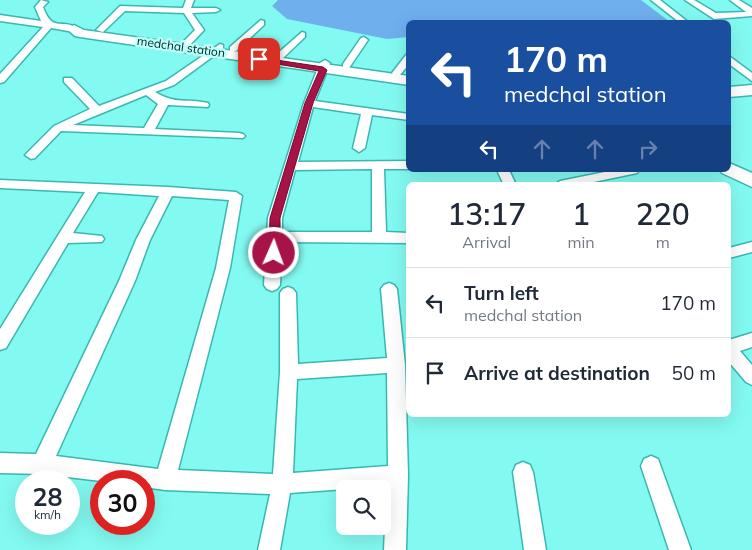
<!DOCTYPE html>
<html lang="en">
<head>
<meta charset="utf-8">
<style>
  :root { --surface:#fff; --page:#f6f6f7; --text:#1f2937; --muted:#747a83; --line:#e0e1e3 }
  body { margin:0; font-family:Mulish,sans-serif; background:var(--page); color:var(--text); height:100vh; display:flex; flex-direction:column; font-size:19px; white-space:nowrap }
  * { box-sizing:border-box; margin:0 }
  p { font-size:16px; color:var(--muted) }
  .icon { flex:none; width:28px; height:28px; fill:none; stroke:currentColor; stroke-width:2; stroke-linecap:round; stroke-linejoin:round }
  .map { position:relative; flex:1; overflow:hidden }
  .side { position:absolute; left:406px; top:182px; width:325px; height:235px; display:flex; flex-direction:column; background:var(--surface); border-radius:8px; box-shadow:0 5px 20px #0002 }
  .side>* { flex:none }
  .banner { position:absolute; left:406px; top:20px; width:325px; height:152px; border-radius:8px; box-shadow:0 5px 20px #0002; background:#1a4fa0; color:#fff; overflow:hidden }
  .fabs { position:absolute; left:336px; top:480px; display:grid; gap:10px }
  .fabs a { display:grid; place-items:center; width:55px; height:55px; border-radius:8px; background:var(--surface); box-shadow:0 5px 20px #0002; font-size:25px }
  .speed { position:absolute; left:15px; top:470px; display:flex; gap:10px; font-size:25px; font-weight:700; text-align:center }
  .speed>* { display:grid; place-content:center; width:65px; height:65px; border-radius:50%; background:var(--surface); box-shadow:0 5px 20px #0002; line-height:1 }
  .speed small { font-size:12px; font-weight:400 }
  .speed .limit { border:8px solid #d22; background:#fff; color:#111 }
  .pin { position:absolute; display:grid; place-items:center; width:42px; height:42px; color:#fff; margin:-21px; border-radius:10px; box-shadow:0 2px 8px #0006 }
  .me { position:absolute; width:55px; margin:-28px; rotate:2deg; stroke-linejoin:round; filter:drop-shadow(0 0 4px #0008) }
  .turn { display:flex; align-items:center; gap:18px; height:105px; padding:0 15px; font-size:22px }
  .turn .icon { width:65px; height:65px; stroke-width:2.5 }
  .turn b { display:block; font-size:35px; line-height:42px }
  .lanes { display:flex; align-items:center; height:48px; padding:0 15px; background:#0003; justify-content:center; gap:25px; direction:ltr }
  .lanes .off { opacity:.35 }
  .eta { display:flex; justify-content:space-evenly; align-items:center; height:85px; text-align:center }
  .eta b { font-size:30px; font-weight:600; line-height:35px }
  ul { padding:0; list-style:none }
  li { display:flex; align-items:center; gap:15px; height:70px; padding:0 15px; border-top:1px solid var(--line) }
  li div { flex:1 }
  li b { display:block; font-size:19px }
  li em { font-style:normal }
  .map>svg:first-child { display:block }
  .water { fill:#6fafed }
  .lines { fill:none; stroke-linecap:round; stroke-linejoin:round }
  .street-casing { stroke:#39b8b1; stroke-width:3 }
  .secondary-casing { stroke:#39b8b1; stroke-width:3 }
  .street { fill:#fff; fill-rule:evenodd }
  .secondary { fill:#fff; fill-rule:evenodd }
  .route { fill:#a81347; stroke:#6d0c2e }
  .labels { text-anchor:middle; stroke-width:5; stroke-linejoin:round; paint-order:stroke }
  .far-street-label { font-size:12px; fill:#002624; stroke:#bdfff9 }
</style>
</head>
<body>
<div class="map">
<svg width="752" height="550" viewBox="0 0 752 550">
  <rect width="100%" height="100%" fill="#83faf1"/>
  <path class="water" d="M278,0H641L670,22H409V37L387,39L287,19L272,6Z"/>
  <g class="lines">
    <g class="street-casing">
      <path id="street" d="M41,0L48,2L43,7C53,34 62,17 78,29L74,32L51,28L4,82L0,83V74L43,27L0,21V15L41,21L35,7Z
        M186,0H194L191,8H216L220,10L216,12L192,13L204,30L190,45L187,46L182,43L195,30L184,13L125,11L103,32L96,30L120,6L183,8Z
        M651,0H660L688,22H679Z
        M685,0H694L716,13L746,12L730,0H739L752,8V16L714,19Z
        M261,20L264,21V25L236,51H230V47Z
        M302,32L305,33V37L283,58H277V54Z
        M364,37L368,40L349,68H343V64L361,38Z
        M220,44L223,45V49L174,85L155,92C177,105 186,98 208,103L209,105L208,107L168,105L155,129L239,133L243,134L245,136L243,138L61,131L35,158L31,159L25,155L54,126L90,109L64,82V78H72L99,106L166,81ZM146,95L158,104L144,128L73,125Z
        M409,54V64L400,75H394L392,73L406,55Z
        M729,56L752,73V81L729,64Z
        M325,60L330,63L315,101L409,114V120L372,115L365,148L359,152L353,148L361,114L313,107L298,162L409,161V169H384L386,232L409,233V243L282,242L280,285L277,289L272,291L267,289L264,285L268,218L304,103L320,63ZM372,169V232H282V218L295,170Z
        M497,170H509L516,185H504Z
        M615,170H639L637,173L579,185H554L560,181Z
        M0,180L168,187L236,192L242,196L230,268L178,470L273,474L280,372V293L283,289L288,287L293,289L296,293L298,364L387,358L381,289L384,285L389,283L394,285L397,289L405,365L408,475L406,550H384L387,486L290,493L280,550H258L270,494L165,490L144,487V481H101L42,474L0,473V453L36,454L119,281L136,240L159,196L98,192L73,233L102,236L104,239L102,242L68,243L6,348L0,350V329L85,192L0,188ZM172,196L229,200L216,268L158,469L56,456L135,281L150,240ZM387,373L388,466L293,473L297,379Z
        M752,242V252L729,258V248Z
        M752,333V347L740,351L752,365V385L746,382L729,362V340Z
        M651,456L658,459L691,550H669L641,466L644,459Z
        M523,462L530,465L533,472L546,550H524L513,472L516,465Z"/>
    </g>
    <g class="secondary-casing">
      <path id="secondary" d="M74,25L84,30L409,76V85L80,37L75,36L67,29Z
        M752,85V95L729,97V87Z
        M729,163L752,173V187L722,173L720,170H729Z"/>
    </g>
    <use href="#street" class="street"/>
    <use href="#secondary" class="secondary"/>
  </g>
  <path class="route" d="M256,57L323,67L327,70L313,103L280,218V253L274,257L269,253L270,218L305,103L319,71L259,61H256Z"/>
  <g class="labels">
    <g class="far-street-label">
      <text transform="translate(181 47) rotate(8)" y="4">medchal station</text>
    </g>
  </g>
</svg>
<div class="fabs">
<a><svg class="icon" aria-label="search" viewBox="0 0 24 24"><circle cx="10" cy="10" r="6"/><path d="M15 15l6 6"/></svg></a>
</div>
<div class="speed"><div>28<small>km/h</small></div><div class="limit">30</div></div>
<div class="pin" style="left:259px;top:59px;background:#d93025"><svg class="icon" aria-label="arrive" viewBox="0 0 24 24"><path d="M6 21V4h12l-3 4 3 4H6"/></svg></div>
<svg class="me" style="left:274px;top:253px" viewBox="-20 -20 40 40"><circle r="17" fill="#a81347" stroke="#fff" stroke-width="3"/><path d="M0-11L8 9 0 5-8 9z" fill="#fff"/></svg>
<div class="banner">
<div class="turn"><svg class="icon" aria-label="left" viewBox="0 0 24 24"><path d="M17 20v-9H6M10 6l-5 5 5 5"/></svg><div><b>170 m</b>medchal station</div></div>
<div class="lanes"><svg class="icon" aria-label="left" viewBox="0 0 24 24"><path d="M17 20v-9H6M10 6l-5 5 5 5"/></svg><svg class="icon off" aria-label="ahead" viewBox="0 0 24 24"><path d="M12 20V5M6 11l6-6 6 6"/></svg><svg class="icon off" aria-label="ahead" viewBox="0 0 24 24"><path d="M12 20V5M6 11l6-6 6 6"/></svg><svg class="icon off" aria-label="right" viewBox="0 0 24 24"><path d="M7 20v-9h11M14 6l5 5-5 5"/></svg></div>
</div>
<section class="side">
<div class="eta">
<div><b>13:17</b><p>Arrival</p></div>
<div><b>1</b><p>min</p></div>
<div><b>220</b><p>m</p></div>
</div>
<ul>
<li><svg class="icon" aria-label="left" viewBox="0 0 24 24"><path d="M17 20v-9H6M10 6l-5 5 5 5"/></svg><div><b>Turn left</b><p>medchal station</p></div><em>170 m</em></li>
<li><svg class="icon" aria-label="arrive" viewBox="0 0 24 24"><path d="M6 21V4h12l-3 4 3 4H6"/></svg><div><b>Arrive at destination</b></div><em>50 m</em></li>
</ul>
</section>
</div>
</body>
</html>
